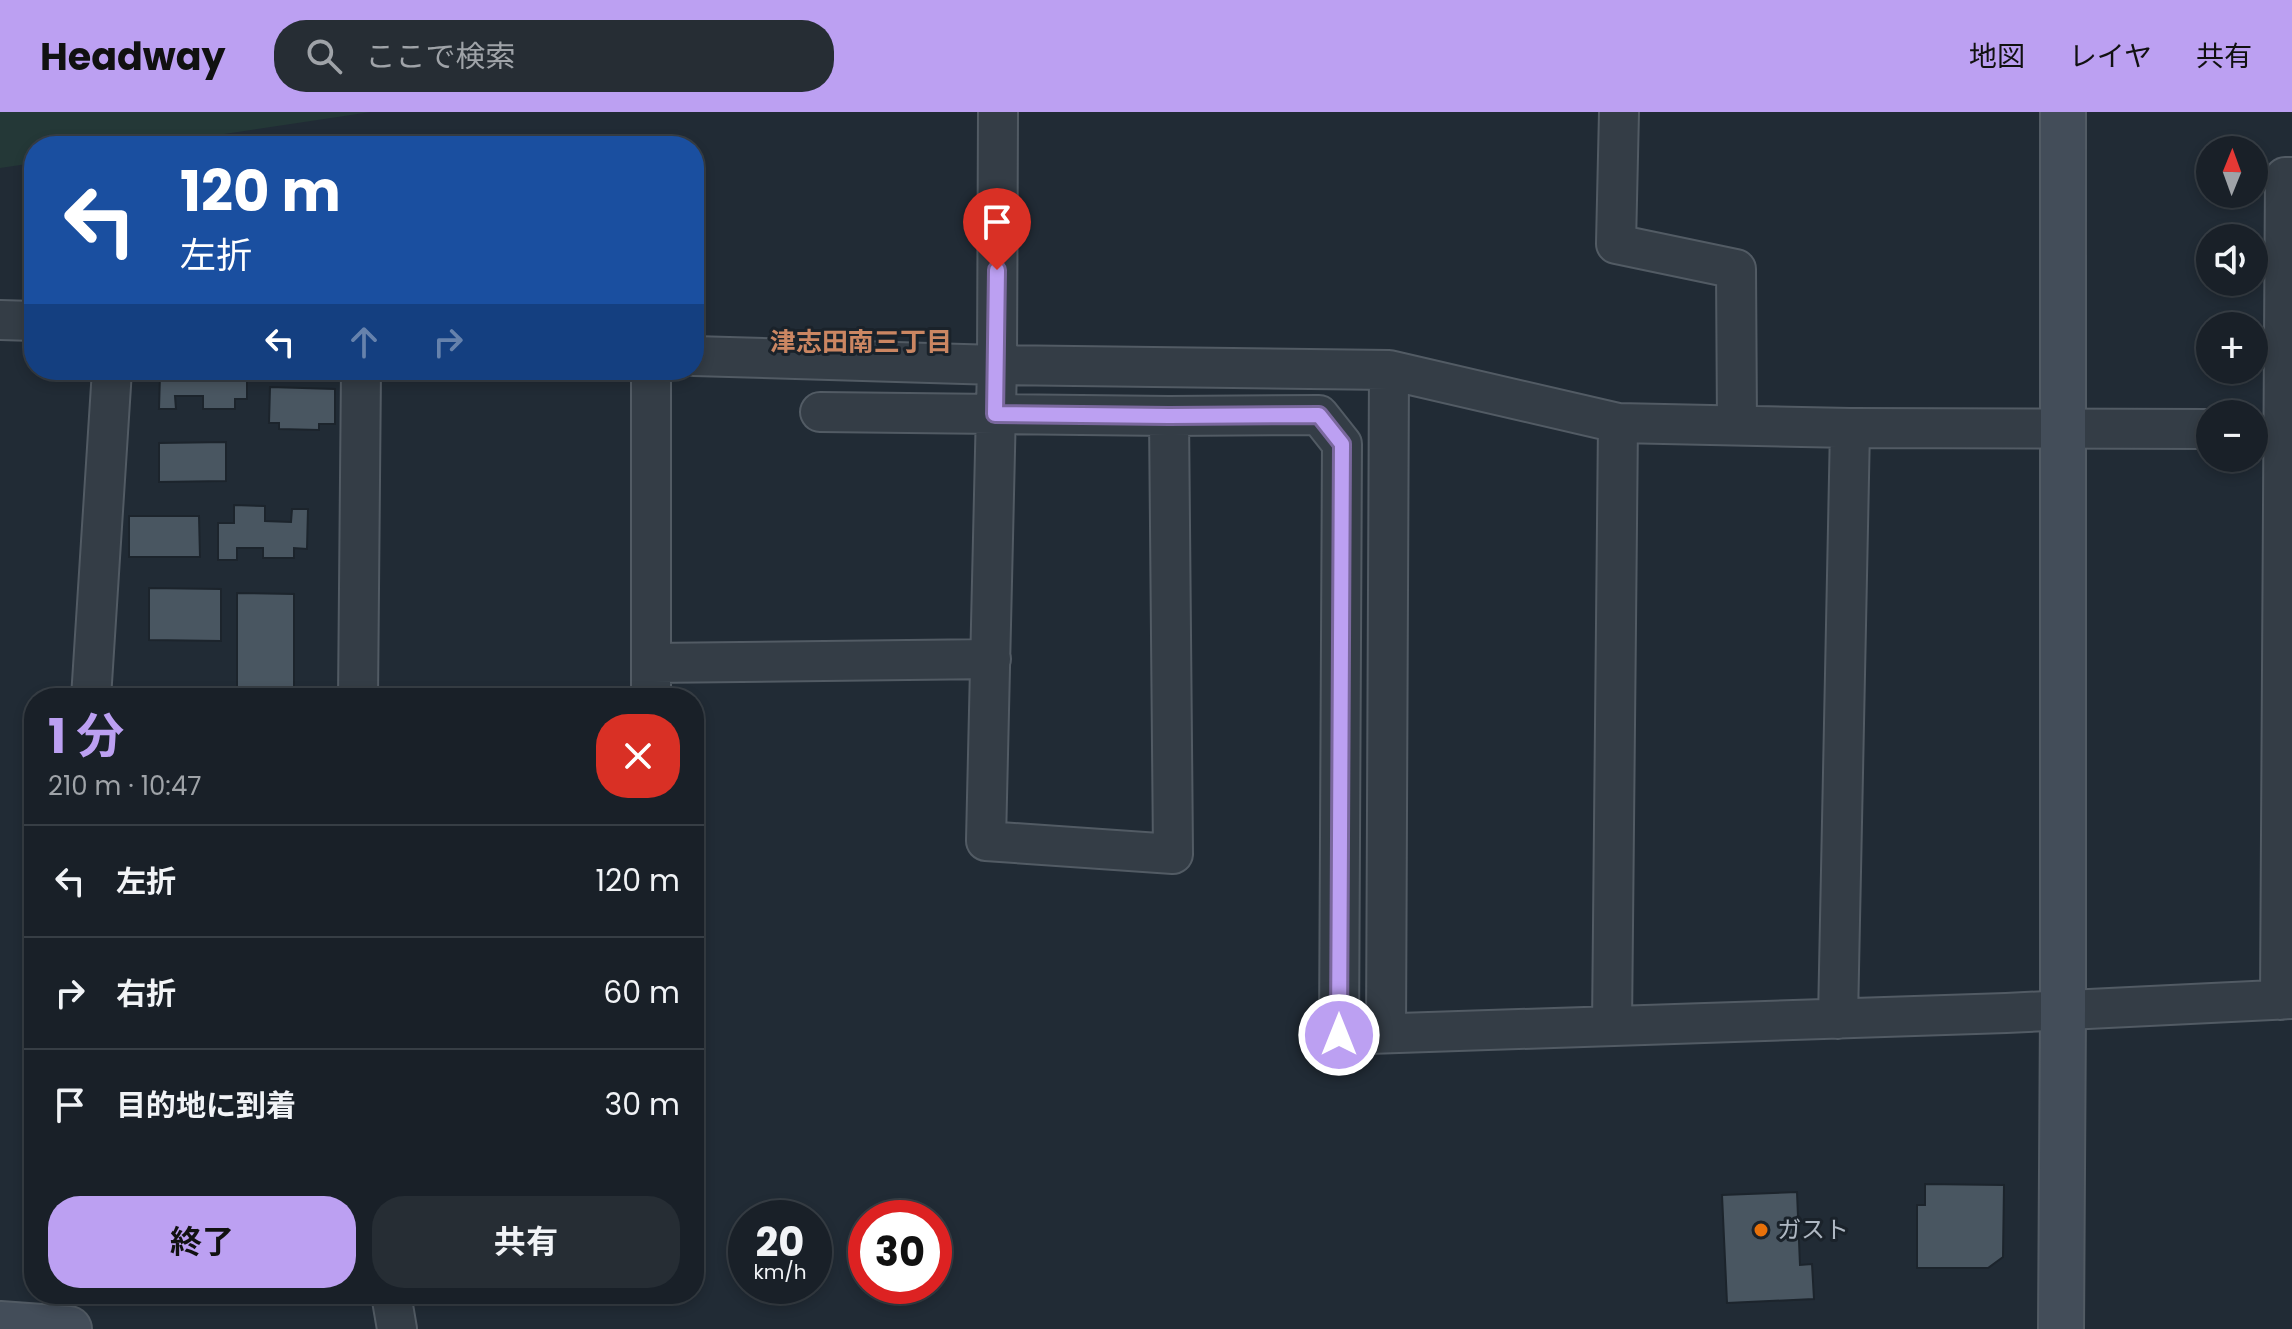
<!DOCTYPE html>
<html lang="ja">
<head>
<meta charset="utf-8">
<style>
  :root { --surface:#192028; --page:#262d34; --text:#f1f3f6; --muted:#9fa3a8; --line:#373e45; --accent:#bca0f2 }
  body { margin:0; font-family:Poppins,"Noto Sans JP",sans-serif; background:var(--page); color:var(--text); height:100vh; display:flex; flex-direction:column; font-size:30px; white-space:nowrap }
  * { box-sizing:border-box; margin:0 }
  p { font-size:26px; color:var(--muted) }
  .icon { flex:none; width:44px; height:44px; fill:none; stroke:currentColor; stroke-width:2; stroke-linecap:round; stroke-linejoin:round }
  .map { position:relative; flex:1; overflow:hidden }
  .panel { position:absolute; left:24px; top:576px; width:680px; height:616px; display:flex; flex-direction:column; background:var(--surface); border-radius:32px; box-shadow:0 4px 12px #0003,0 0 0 2px var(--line) }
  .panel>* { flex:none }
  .guide { position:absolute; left:24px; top:24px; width:680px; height:244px; border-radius:32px; box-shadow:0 4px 12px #0003,0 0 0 2px var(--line); background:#1a4fa0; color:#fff; overflow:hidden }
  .needle { width:52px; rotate:1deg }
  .buttons { position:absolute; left:2196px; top:24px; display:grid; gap:16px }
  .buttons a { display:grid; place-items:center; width:72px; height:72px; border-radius:50%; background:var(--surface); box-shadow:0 4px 12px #0003,0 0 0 2px var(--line); font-size:40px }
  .speed { position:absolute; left:728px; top:1088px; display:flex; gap:16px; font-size:40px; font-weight:700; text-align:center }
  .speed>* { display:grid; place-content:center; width:104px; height:104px; border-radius:50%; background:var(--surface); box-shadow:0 4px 12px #0003,0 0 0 2px var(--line); line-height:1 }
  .speed small { font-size:20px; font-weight:400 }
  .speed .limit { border:12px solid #d22; background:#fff; color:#111 }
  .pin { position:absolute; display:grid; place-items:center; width:68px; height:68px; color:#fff; margin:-82px -34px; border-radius:50% 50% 50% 0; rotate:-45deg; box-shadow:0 0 8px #0007 }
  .pin .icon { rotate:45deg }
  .me { position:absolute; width:88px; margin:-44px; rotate:0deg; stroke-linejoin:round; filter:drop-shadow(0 0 6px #0008) }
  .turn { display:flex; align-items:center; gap:28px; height:168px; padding:0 24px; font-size:36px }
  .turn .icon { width:104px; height:104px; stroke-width:2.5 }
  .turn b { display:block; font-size:56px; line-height:68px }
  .lanes { display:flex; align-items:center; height:76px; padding:0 24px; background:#0003; justify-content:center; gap:40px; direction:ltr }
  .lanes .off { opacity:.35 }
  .round { display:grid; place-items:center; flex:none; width:84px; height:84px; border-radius:32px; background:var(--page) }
  .headline { display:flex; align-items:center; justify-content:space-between; height:136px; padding:0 24px }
  h1 { font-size:48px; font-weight:700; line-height:60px; color:var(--accent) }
  .button { display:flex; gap:16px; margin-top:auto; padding:16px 24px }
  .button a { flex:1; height:92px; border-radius:32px; background:var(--accent); color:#111; font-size:32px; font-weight:700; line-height:92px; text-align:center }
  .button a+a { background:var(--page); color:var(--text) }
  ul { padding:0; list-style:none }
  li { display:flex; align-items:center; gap:24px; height:112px; padding:0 24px; border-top:2px solid var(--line) }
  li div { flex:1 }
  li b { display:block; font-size:30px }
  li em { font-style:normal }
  header { display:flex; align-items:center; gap:48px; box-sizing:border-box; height:112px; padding:0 40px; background:var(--accent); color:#111 }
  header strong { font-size:38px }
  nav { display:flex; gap:44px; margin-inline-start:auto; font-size:28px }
  .search { width:560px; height:72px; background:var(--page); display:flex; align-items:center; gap:20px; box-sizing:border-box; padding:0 28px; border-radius:32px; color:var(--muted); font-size:30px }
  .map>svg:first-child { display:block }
  .green { fill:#243837 }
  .building { fill:#495661; stroke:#1c242c; stroke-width:2 }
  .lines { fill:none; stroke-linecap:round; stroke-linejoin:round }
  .street-casing { stroke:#525b64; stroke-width:42 }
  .secondary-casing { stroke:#525b64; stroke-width:48 }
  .street { stroke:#343d46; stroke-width:38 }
  .secondary { stroke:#434d59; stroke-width:44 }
  .route-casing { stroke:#7a689d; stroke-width:20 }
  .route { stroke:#bca0f2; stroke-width:14 }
  .food-dot { fill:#e8710a; stroke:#1a222a; stroke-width:3 }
  .labels { text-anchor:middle; stroke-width:6; stroke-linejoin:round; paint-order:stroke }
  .poi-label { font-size:24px; fill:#afb8c3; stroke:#1a222a; text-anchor:start }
  .neighbourhood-label { font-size:26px; font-weight:bold; fill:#cb8662; stroke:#1a222a }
</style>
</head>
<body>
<header>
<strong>Headway</strong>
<div class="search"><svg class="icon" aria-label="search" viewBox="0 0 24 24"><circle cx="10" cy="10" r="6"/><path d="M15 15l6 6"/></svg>ここで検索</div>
<nav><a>地図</a><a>レイヤ</a><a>共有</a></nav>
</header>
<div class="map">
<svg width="2292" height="1217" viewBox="0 0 2292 1217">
  <rect width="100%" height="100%" fill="#212b35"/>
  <path class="green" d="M0,0H371L145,34H34V51L0,56Z"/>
  <path class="building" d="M175,258H247V287H235V297H203V284H175L176,297H159L160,262L175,261Z
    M270,275L335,277V312H319V318L279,317V311H269Z
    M226,330V369L159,370V331Z
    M234,393L265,394V409L291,410L292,397H308L307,437L294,436V446H263V436H237V448H218V411H234Z
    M129,404H199L200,445H129Z
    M149,476L221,477V529L149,528Z
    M237,481L294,482V586H237Z
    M165,577L223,579L222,586H165Z
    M1925,1072L2004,1073L2003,1145L1988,1156H1917V1093H1925Z
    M1797,1080L1800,1153L1812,1152L1814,1187L1727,1191L1722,1083Z"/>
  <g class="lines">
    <g class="street-casing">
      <path id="street" d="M998,0L997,253L986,729L1173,742L1169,304
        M1619,0L1616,132L1736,157L1737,313
        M0,208L34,209
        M694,244L997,253L1389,258L1618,311L1850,316L2210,317
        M820,300L1169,304L1319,303L1342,332L1339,923L2006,901L2292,887
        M651,551L991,547
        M91,586L112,258
        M358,586L361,258
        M651,586V258
        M2280,888L2285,65H2292
        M1838,907L1850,316
        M1612,914L1618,311
        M1386,921L1389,258
        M391,1182L397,1217"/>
    </g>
    <g class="secondary-casing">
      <path id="secondary" d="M0,1212L69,1217
        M2061,1217L2063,899V0"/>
    </g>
    <use href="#street" class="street"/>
    <use href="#secondary" class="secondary"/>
  </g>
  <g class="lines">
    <g class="route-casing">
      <path id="route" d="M997,158L995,302L1169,304L1319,303L1342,332L1339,923"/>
    </g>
    <use href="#route" class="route"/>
  </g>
  <circle class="food-dot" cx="1761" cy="1118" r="8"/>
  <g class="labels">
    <g class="poi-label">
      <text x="1777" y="1126">ガスト</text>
    </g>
    <g class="neighbourhood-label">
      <text x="861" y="239">津志田南三丁目</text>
    </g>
  </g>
</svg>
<div class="buttons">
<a><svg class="needle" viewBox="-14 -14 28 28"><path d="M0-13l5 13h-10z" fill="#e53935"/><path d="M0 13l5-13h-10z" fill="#9fa3a8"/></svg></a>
<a><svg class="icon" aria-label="sound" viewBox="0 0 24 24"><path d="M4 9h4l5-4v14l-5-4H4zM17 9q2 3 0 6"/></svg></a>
<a>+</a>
<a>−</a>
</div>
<div class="speed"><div>20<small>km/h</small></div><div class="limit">30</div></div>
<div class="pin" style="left:997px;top:158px;background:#d93025"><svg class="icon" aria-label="arrive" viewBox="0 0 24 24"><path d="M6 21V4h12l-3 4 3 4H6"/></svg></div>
<svg class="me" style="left:1339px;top:923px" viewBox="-20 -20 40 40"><circle r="17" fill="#bca0f2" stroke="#fff" stroke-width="3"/><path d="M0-11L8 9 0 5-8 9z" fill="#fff"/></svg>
<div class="guide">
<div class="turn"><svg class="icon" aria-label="left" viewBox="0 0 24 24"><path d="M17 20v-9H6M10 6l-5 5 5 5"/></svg><div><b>120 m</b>左折</div></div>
<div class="lanes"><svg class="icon" aria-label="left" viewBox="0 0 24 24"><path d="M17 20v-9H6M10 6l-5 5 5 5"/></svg><svg class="icon off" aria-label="ahead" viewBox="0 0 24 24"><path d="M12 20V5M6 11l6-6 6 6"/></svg><svg class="icon off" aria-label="right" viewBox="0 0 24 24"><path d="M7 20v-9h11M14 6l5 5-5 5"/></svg></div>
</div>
<section class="panel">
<div class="headline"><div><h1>1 分</h1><p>210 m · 10:47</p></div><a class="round" style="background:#d93025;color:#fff"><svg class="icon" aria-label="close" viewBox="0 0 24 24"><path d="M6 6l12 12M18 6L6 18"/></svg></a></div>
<ul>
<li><svg class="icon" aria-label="left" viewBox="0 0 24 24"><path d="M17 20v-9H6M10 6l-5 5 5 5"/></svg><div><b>左折</b></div><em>120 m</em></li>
<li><svg class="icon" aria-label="right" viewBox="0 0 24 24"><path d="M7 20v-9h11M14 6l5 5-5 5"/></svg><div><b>右折</b></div><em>60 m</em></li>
<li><svg class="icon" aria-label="arrive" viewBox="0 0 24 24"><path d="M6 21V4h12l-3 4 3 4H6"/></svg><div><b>目的地に到着</b></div><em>30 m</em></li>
</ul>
<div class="button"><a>終了</a><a>共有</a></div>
</section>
</div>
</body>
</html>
